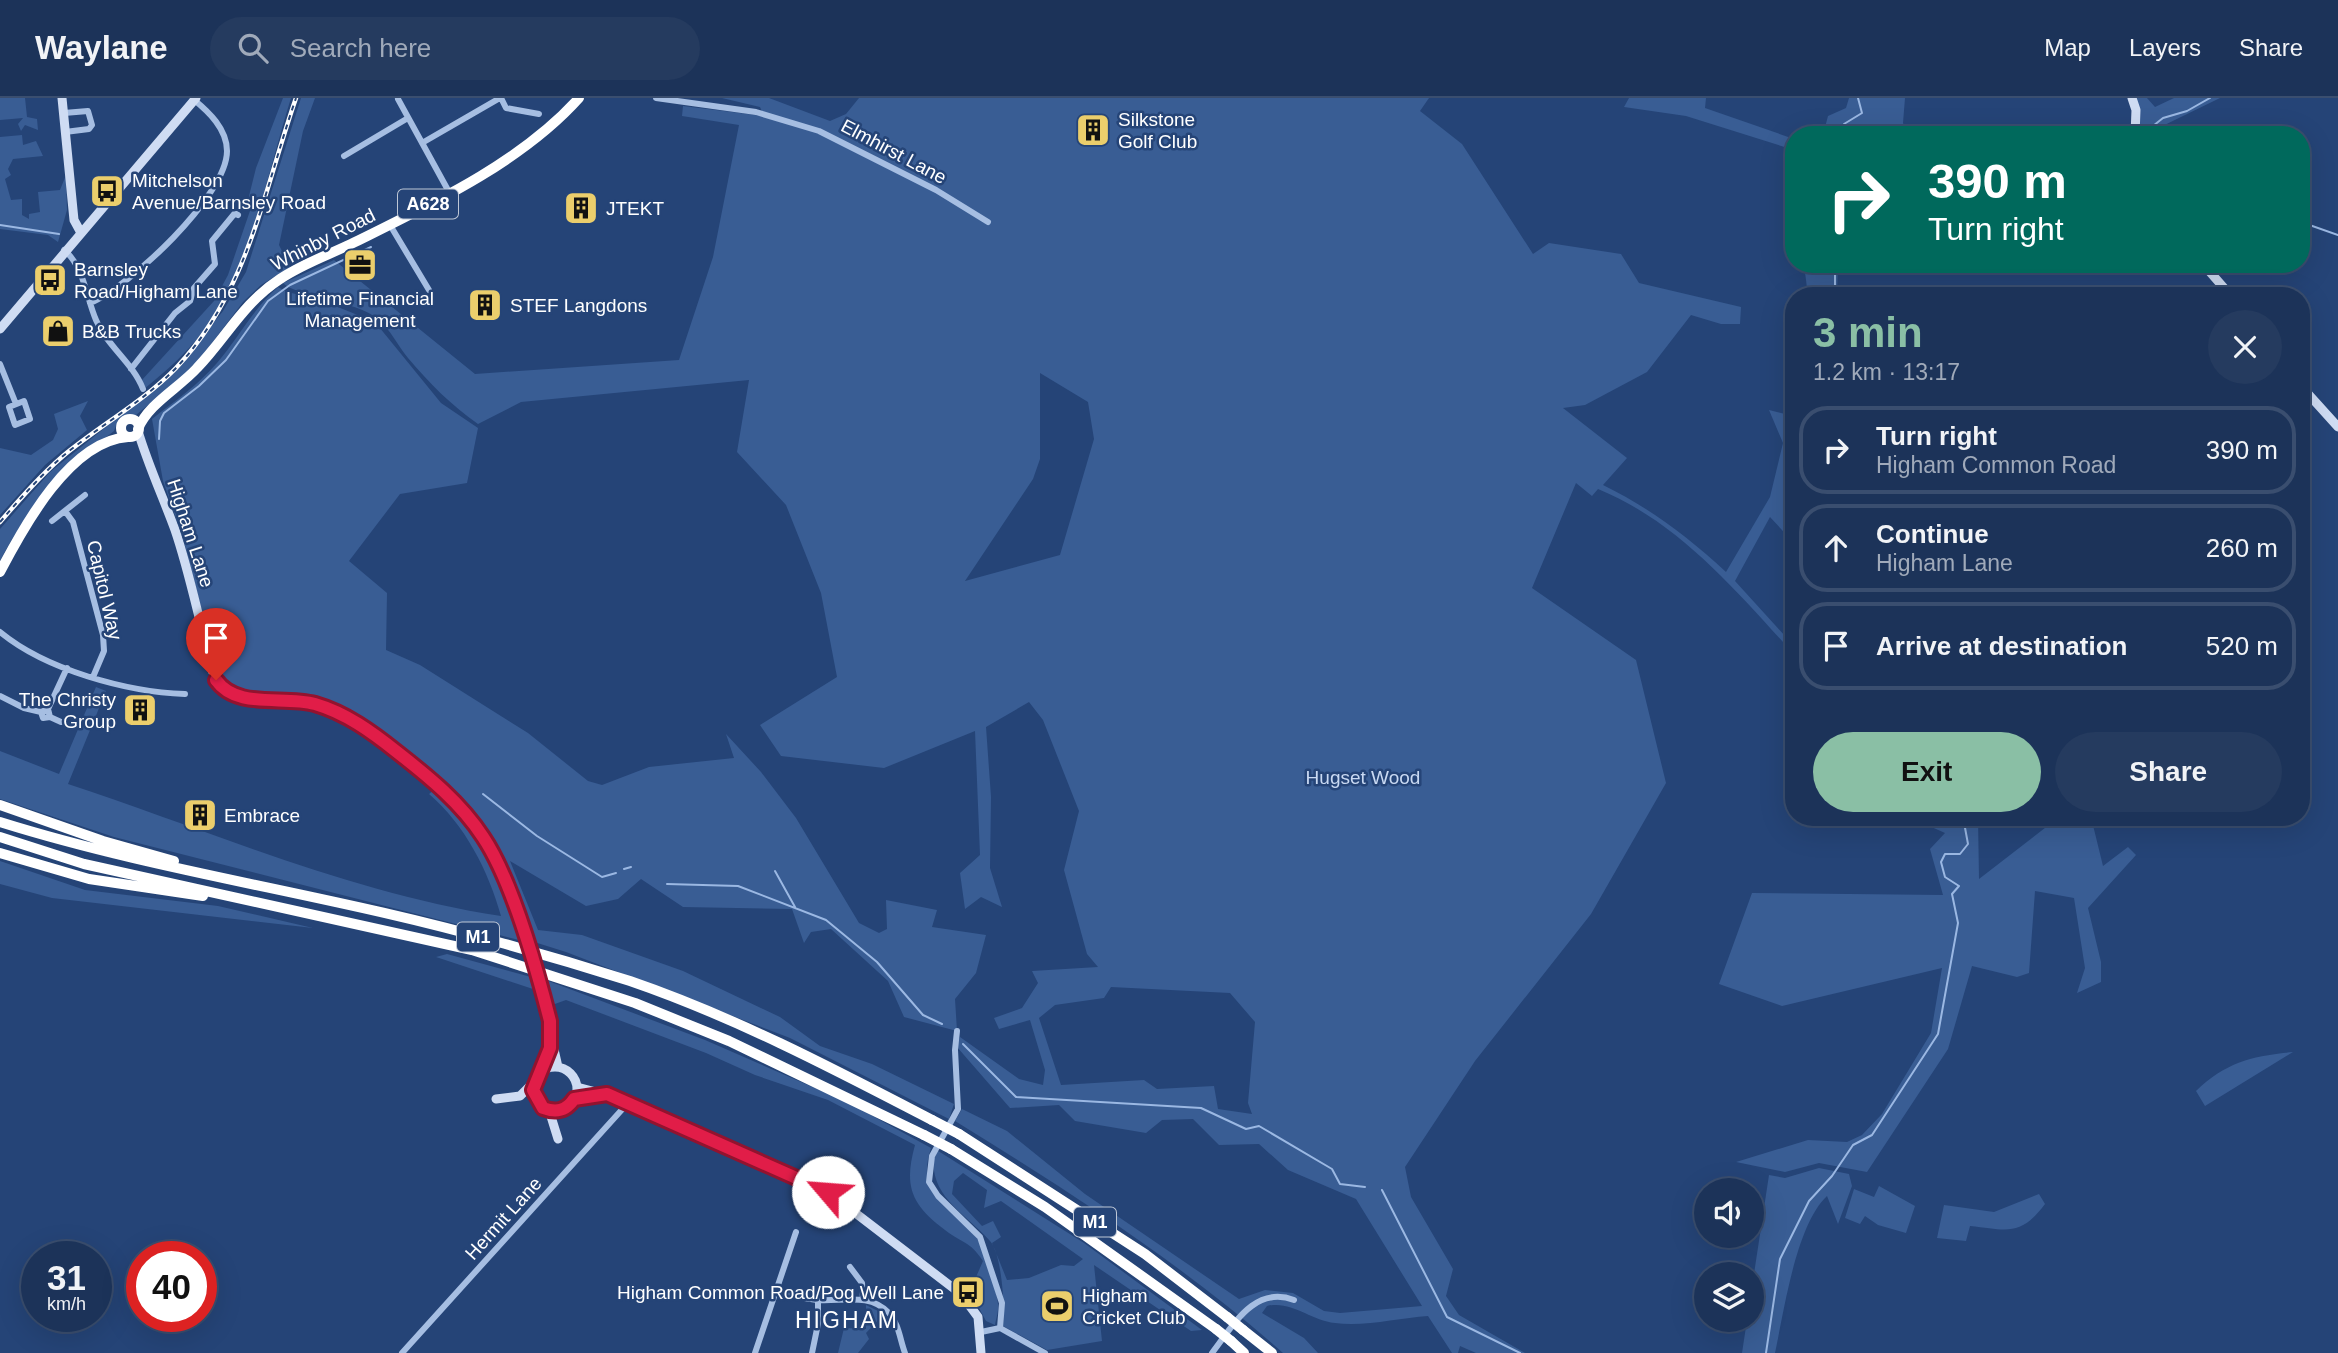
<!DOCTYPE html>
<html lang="en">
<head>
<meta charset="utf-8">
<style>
  :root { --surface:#1c3359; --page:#253b5f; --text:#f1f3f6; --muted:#a0aaba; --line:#3a4e6f; --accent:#8abfa5 }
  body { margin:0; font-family:Helvetica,sans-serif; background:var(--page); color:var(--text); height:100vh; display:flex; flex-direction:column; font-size:26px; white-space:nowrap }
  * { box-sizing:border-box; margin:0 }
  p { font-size:23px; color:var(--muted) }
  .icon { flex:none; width:38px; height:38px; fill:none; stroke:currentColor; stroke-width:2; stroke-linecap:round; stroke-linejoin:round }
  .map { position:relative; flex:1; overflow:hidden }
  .sheet { position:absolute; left:1785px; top:189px; width:525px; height:539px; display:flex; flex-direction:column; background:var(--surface); border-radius:28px; box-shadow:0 7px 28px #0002,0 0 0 2px var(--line) }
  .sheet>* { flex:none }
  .top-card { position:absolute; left:1785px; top:28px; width:525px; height:147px; border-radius:28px; box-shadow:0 7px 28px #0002,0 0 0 2px var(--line); background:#00695c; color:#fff; overflow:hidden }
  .buttons { position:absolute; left:1694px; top:1080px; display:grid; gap:14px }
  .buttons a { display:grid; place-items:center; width:70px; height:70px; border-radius:50%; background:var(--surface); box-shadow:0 7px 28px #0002,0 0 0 2px var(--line); font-size:35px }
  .speed { position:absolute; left:21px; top:1143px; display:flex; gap:14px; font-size:35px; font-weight:700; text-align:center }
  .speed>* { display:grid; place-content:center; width:91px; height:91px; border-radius:50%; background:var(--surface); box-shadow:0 7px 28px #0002,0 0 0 2px var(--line); line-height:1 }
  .speed small { font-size:18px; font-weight:400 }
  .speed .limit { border:10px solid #d22; background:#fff; color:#111 }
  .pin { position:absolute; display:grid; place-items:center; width:60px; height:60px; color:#fff; margin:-72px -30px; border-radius:50% 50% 50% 0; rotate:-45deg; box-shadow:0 0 7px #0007 }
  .pin .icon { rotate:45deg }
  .me { position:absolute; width:77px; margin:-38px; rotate:297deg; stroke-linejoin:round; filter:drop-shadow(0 0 5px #0008) }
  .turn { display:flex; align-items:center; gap:24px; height:147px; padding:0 28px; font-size:32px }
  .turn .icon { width:91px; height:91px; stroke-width:2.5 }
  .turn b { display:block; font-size:49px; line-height:60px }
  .round { display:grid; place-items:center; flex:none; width:74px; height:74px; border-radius:37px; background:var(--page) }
  .summary { display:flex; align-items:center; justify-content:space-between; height:119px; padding:0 28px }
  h1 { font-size:42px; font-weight:700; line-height:52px; color:var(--accent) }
  .primary-button { display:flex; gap:14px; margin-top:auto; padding:14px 28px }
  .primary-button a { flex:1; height:80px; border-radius:42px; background:var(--accent); color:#111; font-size:28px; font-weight:700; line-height:80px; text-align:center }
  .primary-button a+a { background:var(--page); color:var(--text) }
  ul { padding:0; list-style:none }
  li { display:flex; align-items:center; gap:21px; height:88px; margin:0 14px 10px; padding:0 14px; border:4px solid var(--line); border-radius:28px }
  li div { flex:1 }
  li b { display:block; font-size:26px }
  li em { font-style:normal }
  header { display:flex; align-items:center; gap:42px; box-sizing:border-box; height:98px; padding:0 35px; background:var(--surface); border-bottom:2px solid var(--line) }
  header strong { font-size:33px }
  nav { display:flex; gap:38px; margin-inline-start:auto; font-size:24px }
  .search { width:490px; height:63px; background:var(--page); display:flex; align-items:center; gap:18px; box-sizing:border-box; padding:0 24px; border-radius:38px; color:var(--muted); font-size:26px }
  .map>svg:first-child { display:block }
  .green { fill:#395d94; fill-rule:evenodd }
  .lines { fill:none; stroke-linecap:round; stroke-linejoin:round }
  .stream { stroke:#9bb8e3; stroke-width:2 }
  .street { stroke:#a6bee2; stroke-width:6 }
  .secondary { stroke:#cfdcf3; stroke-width:9 }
  .highway { stroke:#fff; stroke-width:10 }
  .rail-casing { stroke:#fff; stroke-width:4.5 }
  .rail { stroke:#254477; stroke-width:2; stroke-dasharray:5; stroke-linecap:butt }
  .secondary-bridge { stroke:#cfdcf3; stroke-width:9 }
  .highway-bridge { stroke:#fff; stroke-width:10 }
  .route-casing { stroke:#92132f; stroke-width:18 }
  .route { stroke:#e11d48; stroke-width:12 }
  .labels { text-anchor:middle; stroke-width:5; stroke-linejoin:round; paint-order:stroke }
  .shield { fill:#254477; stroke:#bec7d6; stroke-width:2 }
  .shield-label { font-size:18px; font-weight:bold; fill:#fff }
  .poi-label { font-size:19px; fill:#fff; stroke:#254477; text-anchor:start }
  .street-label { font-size:19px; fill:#fff; stroke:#254477 }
  .park-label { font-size:19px; fill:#c9d9f2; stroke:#254477 }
  .quarter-label { font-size:23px; letter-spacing:2px; fill:#fff; stroke:#254477 }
</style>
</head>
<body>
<header>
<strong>Waylane</strong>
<div class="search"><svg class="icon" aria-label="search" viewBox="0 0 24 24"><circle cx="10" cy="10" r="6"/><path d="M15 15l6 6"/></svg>Search here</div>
<nav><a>Map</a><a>Layers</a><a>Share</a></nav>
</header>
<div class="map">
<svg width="2338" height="1255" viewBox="0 0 2338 1255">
  <rect width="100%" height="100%" fill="#254477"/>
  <path class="green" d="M0,0H25L27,19L37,21L38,32L25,27L21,33L18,26L23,20L0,22Z
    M283,0H291C267,77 252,164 205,231C188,254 166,273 144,291L141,283L214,203L228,177L253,104L249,98L256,70Z
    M301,0H315L303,33L279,147L290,169L261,187L243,204L202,258L176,284L136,317L117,325L114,333C64,372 29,406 0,463V431L50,374L174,274L223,213L246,174Z
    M722,0H769L830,23L846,16L859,0H1429L1420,13L1462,46L1533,156L1549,145L1621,156L1639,185L1741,209L1740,226H1721L1691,217L1647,274L1585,307L1563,310L1627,360L1603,387C1650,410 1687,438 1726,474L1770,399L1783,345L1769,312L1789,317L1794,323V445L1770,419L1735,483L1794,548V556C1736,493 1679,424 1598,391L1592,398L1576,385L1532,490L1636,562L1666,685L1591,816L1475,963L1405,1069L1411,1099L1453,1171L1446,1198L1459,1217L1525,1255H1476L1460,1248L1458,1255H1452L1428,1218C1399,1220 1364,1229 1335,1225C1310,1222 1291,1202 1267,1208L1262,1215L1304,1240L1318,1255H1283C1183,1166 1068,1093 955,1023L962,1011L1007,1033L1085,1096L1239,1201L1265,1192L1293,1195L1324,1213L1340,1215L1422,1208L1356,1101L1288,1072L1259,1046L1219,1047L1193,1021L1162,1022L1146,1035L1075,1023L1059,1007L1010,1010L957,949L960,939L1019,981L1043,987L1045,972L1030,922L999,931L994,920L1022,910L1038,885L1032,873L1098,869L1087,856L1064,772L1079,713L1043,622L1029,604L986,629L991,699L990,770L1002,809L981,799L965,811L960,775L980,757L975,633L884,670L781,658L760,627L837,579L821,495L786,407L737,354L749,282L521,304L478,326C451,307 430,286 408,260C398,248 390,231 378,221C357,203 294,198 283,185L334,162L475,276L679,262L713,159L739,27L682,18L683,8L764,18L760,9ZM1040,275L1088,304L1094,341L1060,457L965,483L1033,381L1040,361ZM1111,889L1230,895L1255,924L1248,1005L1252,1016L1218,1011L1214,988L1157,991L1144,982L1061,987L1039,920L1055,907L1104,900Z
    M1629,0H1706L1705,10L1794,41V52L1686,18L1624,9Z
    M1849,0H1905L1903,25L1908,37H1823L1828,18L1846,10Z
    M2134,0H2147L2155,9L2174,0H2220L2144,37H2139L2140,18Z
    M22,37L23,47L36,43L43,58L13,61L8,71L11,77L5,81L11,102L22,101V117L29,121V116L40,114L38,94L60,92L66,77L67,112L58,144L48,137L0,131V39Z
    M1804,166H1838L1837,198H1808Z
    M278,189L287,194L318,201L375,224L441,305L478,330L467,385L400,396L349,463L387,495L386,552L420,567L528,635L588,683L602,687L649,669L734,660L726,636L761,674L796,720L859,825L879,835L887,831L886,802L937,812L932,829L986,837L976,875L955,901L957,933L904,919L888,883L831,831L811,834L804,845L792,811L683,809L641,781L618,801L586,808L510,763L538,832L582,837L683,873L780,919L820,948L872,966L954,1006L949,1021L790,940L566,854L531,843C521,813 512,776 495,749C464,698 376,618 318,601C288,592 238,608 219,578L183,440L163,383L152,321C175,303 198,287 217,265C239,239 253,211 278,189Z
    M88,303L80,318L87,332L45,367L0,417V350L31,357L53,342L58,331L54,316Z
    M96,589L106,593L68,686C208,732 351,795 501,818C488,772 465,727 429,696L435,691C482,731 500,785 519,842L114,739L0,701V653L59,676Z
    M1909,719H1978L1979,781L2059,719H2091L2103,768L2128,749L2136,757L2088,810L2101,864V884L2077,895L2085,870L2074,800L2035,793L2029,875L2017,879L1972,868L1948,951L1867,1074L1819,1065L1785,1074L1736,1064L1808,1042L1847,1044L1862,1037L1882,1016L1931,935L1942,870L1782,908L1719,886L1752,795L1943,797L1930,751L1945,735Z
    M0,763L85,792L218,808L313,830L52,800L0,786Z
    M447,856L531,879L536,892L436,859Z
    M543,881L705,942L847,1004L931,1050C915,1100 949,1106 976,1139C983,1147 997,1194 998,1206C999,1212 996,1221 995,1227L986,1223L970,1193L983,1163C969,1142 963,1146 945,1132C910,1106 904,1087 915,1047L828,1002L755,977L706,955L566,902L552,907Z
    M2293,954L2205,1008L2196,993C2226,964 2253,958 2293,954Z
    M935,1051L1084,1145L1202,1232L1191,1233L1094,1167L1102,1243L1047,1252L1003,1228C1005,1210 1002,1156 990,1143C965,1114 925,1097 935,1051ZM963,1075L987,1092L984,1110L1001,1103L1083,1161L1074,1168L1061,1167L1029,1180L1007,1182L992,1145L1001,1139L993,1123L982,1128L952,1096L954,1083Z
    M1819,1070L1849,1076L1852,1088L1838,1126L1827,1098C1796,1127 1784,1213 1775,1255H1742L1747,1222H1752V1189L1769,1077L1785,1080Z
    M1879,1088L1915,1108L1906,1135L1878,1127L1865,1118L1860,1126L1845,1120L1854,1091L1874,1099Z
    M2039,1096L2045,1106C2020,1139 2008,1132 1970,1128L1966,1143L1937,1140L1944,1107L1994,1114Z
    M866,1207L884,1216L866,1235L869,1241L858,1255H838L844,1230L866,1231Z"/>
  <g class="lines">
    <path class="stream" d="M2140,33L2153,28L2163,20L2187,13L2210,0
      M1845,37L1844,26L1862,15L1858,0
      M2301,124L2338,137
      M0,127L59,136
      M1835,166V198
      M159,341L160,323L164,315L199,288L226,262L268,203L290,187L371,149
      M483,696L537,738L602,779L616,775
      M1932,719L1941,723L1944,719
      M624,771L631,769
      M775,773L795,809
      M667,786L738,788L826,822L877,864L923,917L942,926
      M963,946L1016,999L1201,1010L1246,1031L1259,1028L1332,1071L1340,1086L1365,1089
      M1382,1092L1447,1219L1520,1255
      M1766,1255L1780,1161L1809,1103L1832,1078L1853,1047L1872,1037L1938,936L1958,825L1952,796L1959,788L1945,779L1941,764L1945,756H1960L1968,746L1963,719"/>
    <path class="street" d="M501,0L506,10L539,16
      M656,0L756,14L819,33L936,92L988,124
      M398,1L449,94
      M64,15L88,13L92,27L89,31L65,34
      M422,45L500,0
      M344,58L408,20
      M390,127L429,192
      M64,152C84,168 86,199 96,222C107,248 133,265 143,291
      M90,205C129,189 227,98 227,53C227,31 209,14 193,1
      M0,266L16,306
      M131,271L175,215L190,203L194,190L215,166L212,143L235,115L238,117
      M24,303L30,321L15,327L9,309Z
      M65,413L73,424L103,537L104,553L93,579
      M52,423L85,397
      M0,534C46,572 127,594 185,596
      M0,598L24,610L41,614
      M48,611L41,614L43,620L50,619L48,611L67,570
      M50,619L61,624
      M957,933L955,952L958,1011L932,1058L929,1084L938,1098L980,1139L1002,1205L1000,1230L981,1234
      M850,1169L862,1185L863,1201
      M775,1192C789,1196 802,1201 817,1202C842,1204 869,1194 889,1215C899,1226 900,1242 905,1255
      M1000,1230L1045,1255
      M402,1255L627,1006
      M755,1255L796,1134
      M812,1255L818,1226V1202
      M1212,1255C1233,1228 1254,1187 1294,1202"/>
    <path class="secondary" d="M62,0L74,122L80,133
      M2132,0L2136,12L2135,37
      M2203,166L2231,198
      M0,231L196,0
      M2301,288L2338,329
      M138,333C148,367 163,399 175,432C187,467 195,504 204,539C208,555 210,577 222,589C241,609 283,599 308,604C364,616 455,693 485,741C500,766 508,793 517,819
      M541,894L558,969
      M533 991a22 22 0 1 1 44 0a22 22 0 1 1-44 0Z
      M577,989L611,998L828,1094L961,1196L978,1219L981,1255
      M496,1001L520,998L533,985
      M549,1012L558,1041"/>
    <path class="highway" d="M121 330a9 9 0 1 1 18 0a9 9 0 1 1-18 0Z
      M138,331C148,306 179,290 197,270C226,240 243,205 280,181C302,166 328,157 351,146C428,108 521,65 579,0
      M0,474C24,428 70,343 128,339
      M0,707L103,743L174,763
      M0,724C163,775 334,797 498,844C542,856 586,869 630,883C735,919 834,971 932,1022
      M0,739L84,766L472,852L635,905L729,943L924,1037
      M0,755L89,781L203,798
      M959,1036L1145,1156L1227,1219
      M951,1051L1045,1109L1216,1231
      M1243,1232L1272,1255
      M1231,1243L1244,1255"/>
    <g class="rail-casing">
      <path id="rail" d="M0,424C20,401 40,378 63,358C99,328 143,304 176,270C248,194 263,95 296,0"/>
    </g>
    <use href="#rail" class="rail"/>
    <path class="secondary-bridge" d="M517,819L541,894"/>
    <path class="highway-bridge" d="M932,1022L959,1036
      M924,1037L951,1051
      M1227,1219L1243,1232
      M1216,1231L1231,1243"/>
  </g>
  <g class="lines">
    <g class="route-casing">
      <path id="route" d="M216,582C237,612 284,597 315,606C346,615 372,634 397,654C429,679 461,705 483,739C512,782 537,872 550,923V950L533,992L543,1010C556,1015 566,1013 574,1001L607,996L828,1094"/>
    </g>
    <use href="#route" class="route"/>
  </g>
  <defs>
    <g id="building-square" transform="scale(1.75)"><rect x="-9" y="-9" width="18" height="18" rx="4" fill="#ebce6c" stroke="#254477"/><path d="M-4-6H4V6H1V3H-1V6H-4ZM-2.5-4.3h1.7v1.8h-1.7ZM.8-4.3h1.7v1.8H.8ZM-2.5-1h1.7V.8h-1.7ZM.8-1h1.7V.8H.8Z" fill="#111"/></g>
    <g id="bus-square" transform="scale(1.75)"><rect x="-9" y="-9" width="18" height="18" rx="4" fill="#ebce6c" stroke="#254477"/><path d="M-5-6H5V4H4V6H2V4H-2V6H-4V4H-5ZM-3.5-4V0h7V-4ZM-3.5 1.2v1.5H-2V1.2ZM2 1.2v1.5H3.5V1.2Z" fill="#111"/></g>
    <g id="office-square" transform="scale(1.75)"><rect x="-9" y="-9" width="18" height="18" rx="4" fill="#ebce6c" stroke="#254477"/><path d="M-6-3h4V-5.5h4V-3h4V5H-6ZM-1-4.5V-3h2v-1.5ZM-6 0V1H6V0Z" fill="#111"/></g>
    <g id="shop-square" transform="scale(1.75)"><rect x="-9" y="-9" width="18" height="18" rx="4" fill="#ebce6c" stroke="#254477"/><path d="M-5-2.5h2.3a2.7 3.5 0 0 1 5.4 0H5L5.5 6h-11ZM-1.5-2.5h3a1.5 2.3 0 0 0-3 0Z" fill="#111"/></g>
    <g id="stadium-square" transform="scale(1.75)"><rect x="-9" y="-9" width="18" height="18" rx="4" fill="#ebce6c" stroke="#254477"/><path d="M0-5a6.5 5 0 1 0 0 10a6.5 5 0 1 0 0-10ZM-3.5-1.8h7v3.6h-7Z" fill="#111"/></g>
  </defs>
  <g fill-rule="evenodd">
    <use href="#building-square" x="1093" y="32"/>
    <use href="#bus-square" x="107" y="93"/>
    <use href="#building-square" x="581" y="110"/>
    <use href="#office-square" x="360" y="167"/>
    <use href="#bus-square" x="50" y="182"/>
    <use href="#building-square" x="485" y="207"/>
    <use href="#shop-square" x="58" y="233"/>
    <use href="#building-square" x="140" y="612"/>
    <use href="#building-square" x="200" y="717"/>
    <use href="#bus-square" x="968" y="1194"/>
    <use href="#stadium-square" x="1057" y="1208"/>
  </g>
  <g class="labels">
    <g class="shield">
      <rect x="398" y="91.5" width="60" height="29" rx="5"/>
      <rect x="457" y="824.5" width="42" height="29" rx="5"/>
      <rect x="1074" y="1109.5" width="42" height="29" rx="5"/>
    </g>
    <g class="shield-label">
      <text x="428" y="112">A628</text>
      <text x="478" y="845">M1</text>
      <text x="1095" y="1130">M1</text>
    </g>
    <g class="poi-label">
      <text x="1118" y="28">Silkstone<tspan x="1118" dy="22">Golf Club</tspan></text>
      <text x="132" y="89">Mitchelson<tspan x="132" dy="22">Avenue/Barnsley Road</tspan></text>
      <text x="606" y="117">JTEKT</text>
      <text x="74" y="178">Barnsley<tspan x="74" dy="22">Road/Higham Lane</tspan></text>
      <text x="360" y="207" text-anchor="middle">Lifetime Financial<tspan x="360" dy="22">Management</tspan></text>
      <text x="510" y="214">STEF Langdons</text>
      <text x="82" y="240">B&amp;B Trucks</text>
      <text x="116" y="608" text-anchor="end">The Christy<tspan x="116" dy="22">Group</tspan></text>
      <text x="224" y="724">Embrace</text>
      <text x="944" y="1201" text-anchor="end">Higham Common Road/Pog Well Lane</text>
      <text x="1082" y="1204">Higham<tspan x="1082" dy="22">Cricket Club</tspan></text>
    </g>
    <g class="street-label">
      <text transform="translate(894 53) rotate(28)" y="7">Elmhirst Lane</text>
      <text transform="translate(323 141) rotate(-27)" y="7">Whinby Road</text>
      <text transform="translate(191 435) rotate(72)" y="7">Higham Lane</text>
      <text transform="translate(105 492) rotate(77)" y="7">Capitol Way</text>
      <text transform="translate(503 1120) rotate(-48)" y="7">Hermit Lane</text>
    </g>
    <g class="park-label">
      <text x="1363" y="686">Hugset Wood</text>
    </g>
    <g class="quarter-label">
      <text x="847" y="1230">HIGHAM</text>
    </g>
  </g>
</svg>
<div class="buttons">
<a><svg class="icon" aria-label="sound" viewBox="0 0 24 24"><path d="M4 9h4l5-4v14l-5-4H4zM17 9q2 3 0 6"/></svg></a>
<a><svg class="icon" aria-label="layers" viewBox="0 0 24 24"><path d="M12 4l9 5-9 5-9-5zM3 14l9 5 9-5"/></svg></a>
</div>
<div class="speed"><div>31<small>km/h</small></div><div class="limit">40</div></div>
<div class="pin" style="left:216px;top:582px;background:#d93025"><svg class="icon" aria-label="arrive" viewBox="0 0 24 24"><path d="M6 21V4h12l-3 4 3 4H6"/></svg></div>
<svg class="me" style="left:828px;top:1094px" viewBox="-20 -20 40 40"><circle r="19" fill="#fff"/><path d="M0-13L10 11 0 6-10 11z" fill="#e11d48"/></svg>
<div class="top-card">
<div class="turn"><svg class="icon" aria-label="right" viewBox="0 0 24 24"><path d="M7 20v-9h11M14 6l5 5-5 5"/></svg><div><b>390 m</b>Turn right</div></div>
</div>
<section class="sheet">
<div class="summary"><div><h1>3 min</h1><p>1.2 km · 13:17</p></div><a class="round"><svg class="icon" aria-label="close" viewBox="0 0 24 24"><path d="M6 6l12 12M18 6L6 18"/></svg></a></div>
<ul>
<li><svg class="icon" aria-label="right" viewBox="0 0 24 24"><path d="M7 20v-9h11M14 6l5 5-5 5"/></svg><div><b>Turn right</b><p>Higham Common Road</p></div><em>390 m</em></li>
<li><svg class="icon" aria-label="ahead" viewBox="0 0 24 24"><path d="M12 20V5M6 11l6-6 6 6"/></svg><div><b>Continue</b><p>Higham Lane</p></div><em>260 m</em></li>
<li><svg class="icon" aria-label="arrive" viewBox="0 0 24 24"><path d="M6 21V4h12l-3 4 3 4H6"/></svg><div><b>Arrive at destination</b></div><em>520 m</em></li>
</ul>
<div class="primary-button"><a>Exit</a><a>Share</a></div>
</section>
</div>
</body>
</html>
